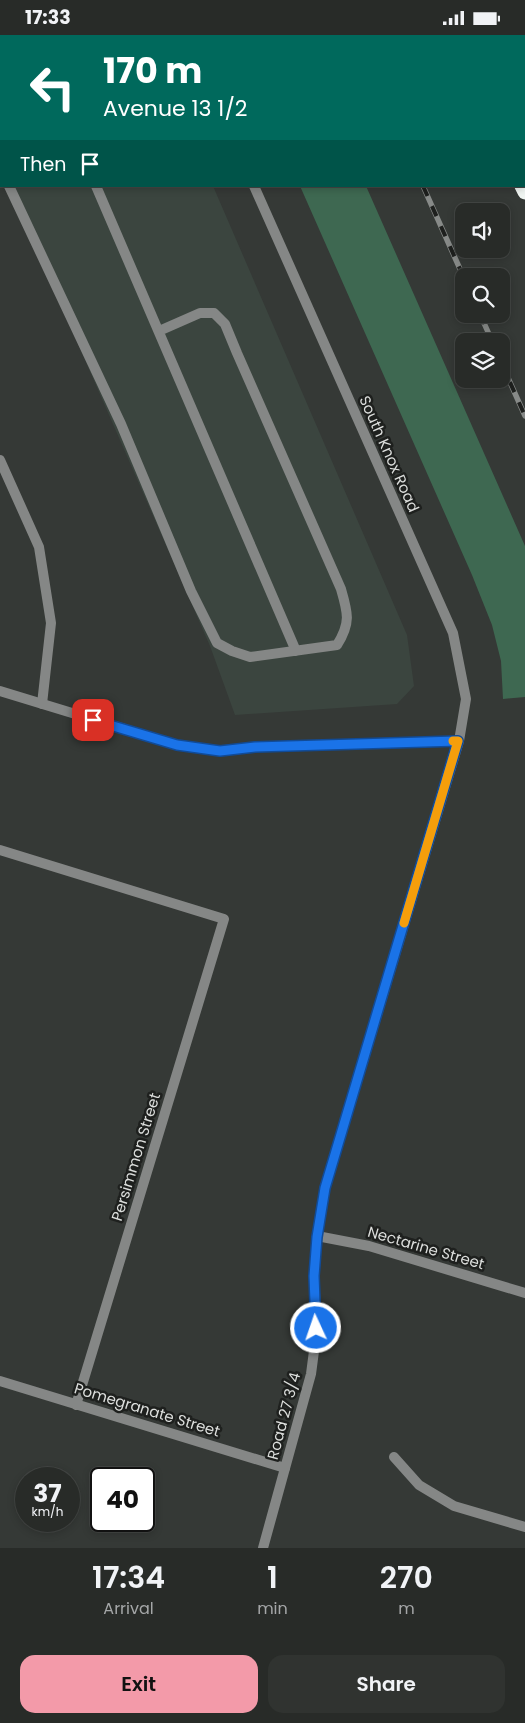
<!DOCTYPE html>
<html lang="en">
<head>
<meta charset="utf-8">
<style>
  :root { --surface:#282b28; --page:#303330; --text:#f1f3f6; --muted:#a5a7a8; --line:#444745; --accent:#f39aa9 }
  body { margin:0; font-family:Poppins,sans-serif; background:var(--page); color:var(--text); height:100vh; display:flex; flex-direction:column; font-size:19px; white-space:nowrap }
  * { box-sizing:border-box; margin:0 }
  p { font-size:16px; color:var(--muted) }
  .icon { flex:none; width:28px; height:28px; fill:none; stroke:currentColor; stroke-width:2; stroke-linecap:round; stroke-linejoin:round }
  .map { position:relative; height:1513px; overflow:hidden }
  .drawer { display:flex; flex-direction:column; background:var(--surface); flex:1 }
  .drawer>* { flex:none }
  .hud { position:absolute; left:0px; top:0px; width:525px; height:152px; box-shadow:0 2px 8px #0003,0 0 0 1px var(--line); background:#00695c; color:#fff; overflow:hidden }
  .fabs { position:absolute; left:455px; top:168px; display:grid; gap:10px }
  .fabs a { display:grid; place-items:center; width:55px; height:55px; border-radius:10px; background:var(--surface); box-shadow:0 2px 8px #0003,0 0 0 1px var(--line); font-size:25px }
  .speed { position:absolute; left:15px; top:1432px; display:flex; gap:10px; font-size:25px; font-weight:700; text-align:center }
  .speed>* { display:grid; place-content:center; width:65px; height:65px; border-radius:50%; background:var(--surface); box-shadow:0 2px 8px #0003,0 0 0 1px var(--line); line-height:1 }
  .speed small { font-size:12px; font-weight:400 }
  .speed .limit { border:2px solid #111; border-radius:8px; background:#fff; color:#111 }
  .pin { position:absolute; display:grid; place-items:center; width:42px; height:42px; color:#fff; margin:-21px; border-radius:10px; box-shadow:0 2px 8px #0006 }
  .me { position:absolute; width:55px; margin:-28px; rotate:357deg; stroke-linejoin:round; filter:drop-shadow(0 0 4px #0008) }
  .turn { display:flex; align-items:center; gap:18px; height:105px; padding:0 20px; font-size:22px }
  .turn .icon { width:65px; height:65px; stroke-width:2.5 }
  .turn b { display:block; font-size:35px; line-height:42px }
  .then { display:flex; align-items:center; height:48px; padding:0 20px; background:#0003; gap:10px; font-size:19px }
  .eta { display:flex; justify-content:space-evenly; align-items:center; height:85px; text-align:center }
  .eta b { font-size:30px; font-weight:600; line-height:35px }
  .cta { display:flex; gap:10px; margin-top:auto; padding:10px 20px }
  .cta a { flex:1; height:58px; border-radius:15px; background:var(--accent); color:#111; font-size:20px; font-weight:600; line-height:58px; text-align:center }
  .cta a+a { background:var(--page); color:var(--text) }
  .status { display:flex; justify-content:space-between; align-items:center; height:35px; padding:0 25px; background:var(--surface); direction:ltr }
  .status svg { height:14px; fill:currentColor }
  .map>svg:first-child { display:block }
  .built { fill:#3b453f }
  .green { fill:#3e6851 }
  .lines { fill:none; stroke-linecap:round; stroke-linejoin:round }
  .service { stroke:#858786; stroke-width:10 }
  .minor { stroke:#858786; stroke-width:10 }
  .tertiary { stroke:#858786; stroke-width:10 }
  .motorway { stroke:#f0f5f2; stroke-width:15 }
  .rail-casing { stroke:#878a88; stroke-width:5.5 }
  .rail { stroke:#1e201e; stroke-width:4; stroke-dasharray:11; stroke-linecap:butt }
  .route-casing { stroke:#114b97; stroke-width:12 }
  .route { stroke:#1a73e8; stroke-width:9 }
  .slow { stroke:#f59e0b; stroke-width:9 }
  .labels { text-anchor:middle; stroke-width:5; stroke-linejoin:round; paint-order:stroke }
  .street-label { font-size:15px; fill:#dcdedc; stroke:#1e201e }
</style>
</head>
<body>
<div class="status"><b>17:33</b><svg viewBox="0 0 49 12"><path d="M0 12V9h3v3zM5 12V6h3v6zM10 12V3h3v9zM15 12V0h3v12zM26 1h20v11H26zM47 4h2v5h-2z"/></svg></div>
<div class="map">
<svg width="525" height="1513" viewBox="0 0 525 1513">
  <rect width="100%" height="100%" fill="#353936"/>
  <path class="built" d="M0,0H146V1H1V134Z
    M9,151H213L407,600L414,651L397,669L235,680L210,611Z"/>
  <path class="green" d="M300,151H366L525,511V662L503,664L501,626L492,590L472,540Z"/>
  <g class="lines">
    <path class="service" d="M30,0L31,1
      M120,1L123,0
      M0,86L1,85
      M0,129L1,132
      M9,151L121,389L191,556L217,608L232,616L250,622L337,610C351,588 348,578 341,554L237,318L225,289L214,278H200L159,296
      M96,151L296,616"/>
    <path class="minor" d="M0,425L39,512L51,588L42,669
      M0,815L224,884L76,1370
      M317,1201L369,1211L525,1258
      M0,1346L285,1433
      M394,1422L419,1450L454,1471L525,1492"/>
    <path class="tertiary" d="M187,0L188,1
      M254,151L453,598L466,664L459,706L325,1153L317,1201L314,1241L317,1293L311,1339L263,1513
      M0,656L177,710L221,716L255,712L459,706"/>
    <path class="motorway" d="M455,0L456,1
      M516,0L517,1
      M524,17L525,20
      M522,151L525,157"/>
    <g class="rail-casing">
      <path id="rail" d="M356,0V1
        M423,151L464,243
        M480,279L492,306
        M501,327L525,381"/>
    </g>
    <use href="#rail" class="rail"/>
  </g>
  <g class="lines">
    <g class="route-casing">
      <path id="route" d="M93,685L177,710L220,716L255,712L458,706L325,1153L317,1202L314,1241L316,1293"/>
    </g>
    <use href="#route" class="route"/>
    <path class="slow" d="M404,888L458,706H453"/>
  </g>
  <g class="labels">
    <g class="street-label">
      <text transform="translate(389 419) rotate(66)" y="5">South Knox Road</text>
      <text transform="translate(136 1122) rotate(-73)" y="5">Persimmon Street</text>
      <text transform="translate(426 1213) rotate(16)" y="5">Nectarine Street</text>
      <text transform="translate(147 1375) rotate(17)" y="5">Pomegranate Street</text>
      <text transform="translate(284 1381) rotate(-75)" y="5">Road 27 3/4</text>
    </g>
  </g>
</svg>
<div class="fabs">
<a><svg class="icon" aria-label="sound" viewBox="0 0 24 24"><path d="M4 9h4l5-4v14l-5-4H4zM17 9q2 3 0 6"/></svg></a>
<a><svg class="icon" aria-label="search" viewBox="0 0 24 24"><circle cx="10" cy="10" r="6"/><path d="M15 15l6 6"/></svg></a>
<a><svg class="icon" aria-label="layers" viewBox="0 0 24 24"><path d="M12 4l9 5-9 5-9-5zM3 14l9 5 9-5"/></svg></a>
</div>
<div class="speed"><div>37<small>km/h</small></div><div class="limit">40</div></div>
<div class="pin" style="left:93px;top:685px;background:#d93025"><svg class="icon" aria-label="arrive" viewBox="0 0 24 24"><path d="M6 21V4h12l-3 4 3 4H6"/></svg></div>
<svg class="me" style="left:316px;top:1293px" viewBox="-20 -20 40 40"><circle r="17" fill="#1a73e8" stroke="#fff" stroke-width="3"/><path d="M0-11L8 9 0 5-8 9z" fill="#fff"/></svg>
<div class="hud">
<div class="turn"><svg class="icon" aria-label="left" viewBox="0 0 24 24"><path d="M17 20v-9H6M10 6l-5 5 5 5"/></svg><div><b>170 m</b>Avenue 13 1/2</div></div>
<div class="then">Then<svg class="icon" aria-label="arrive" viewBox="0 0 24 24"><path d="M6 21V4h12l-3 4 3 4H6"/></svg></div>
</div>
</div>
<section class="drawer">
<div class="eta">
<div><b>17:34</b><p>Arrival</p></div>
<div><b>1</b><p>min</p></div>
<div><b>270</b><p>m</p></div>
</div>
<div class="cta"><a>Exit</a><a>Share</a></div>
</section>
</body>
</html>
